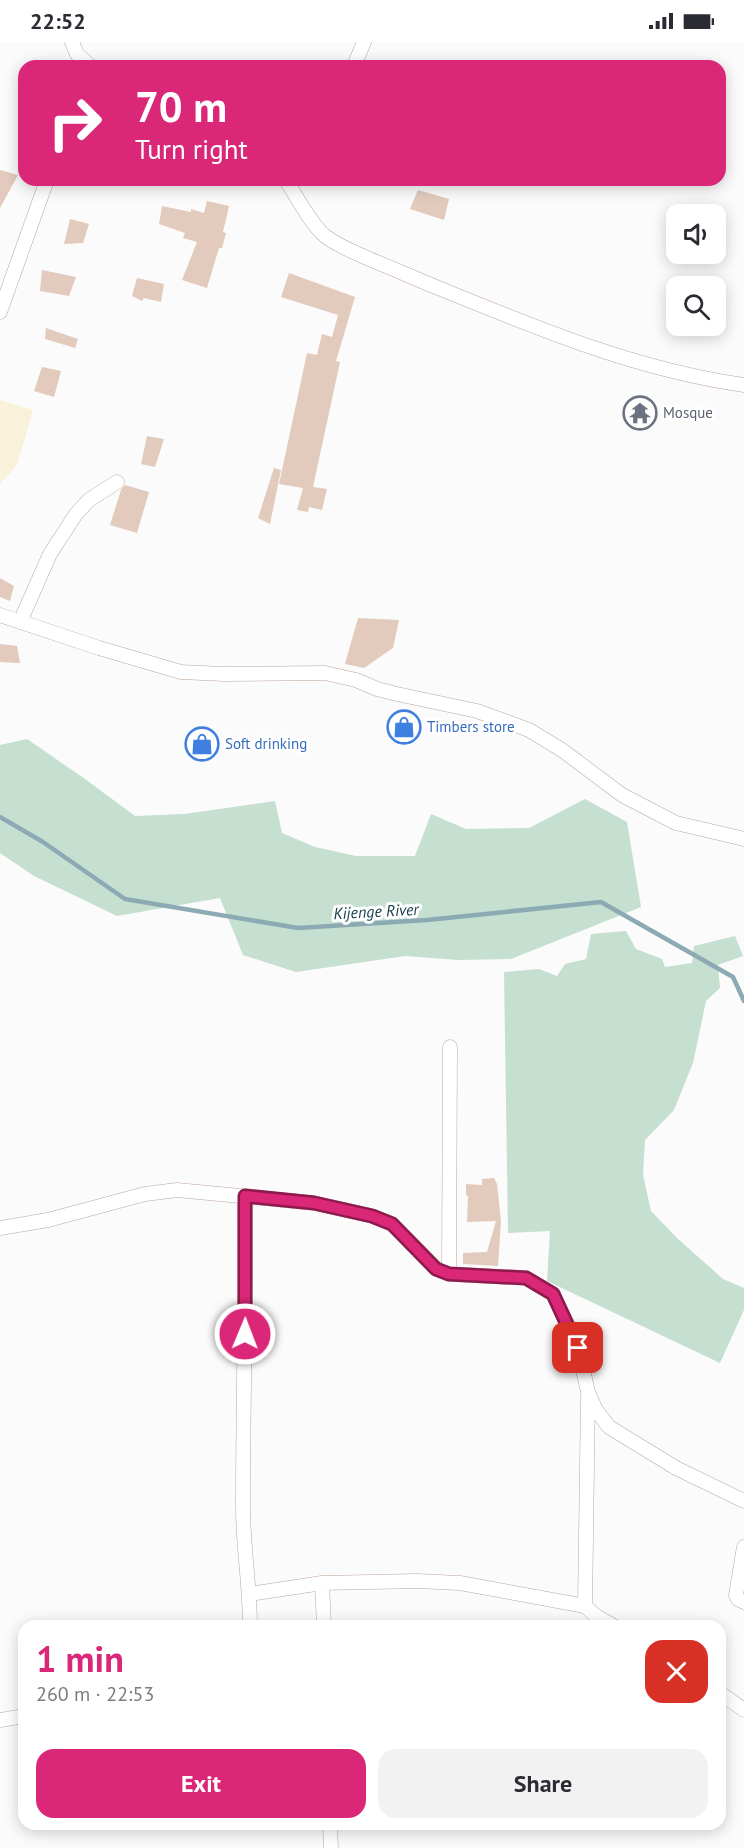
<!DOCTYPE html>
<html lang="en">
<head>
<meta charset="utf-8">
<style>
  :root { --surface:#fff; --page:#f2f2f3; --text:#2b2b33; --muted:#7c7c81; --accent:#db2777 }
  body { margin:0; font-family:"PT Sans",sans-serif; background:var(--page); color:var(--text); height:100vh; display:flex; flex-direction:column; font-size:22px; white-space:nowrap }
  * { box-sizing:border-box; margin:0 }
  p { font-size:20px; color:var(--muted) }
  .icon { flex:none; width:33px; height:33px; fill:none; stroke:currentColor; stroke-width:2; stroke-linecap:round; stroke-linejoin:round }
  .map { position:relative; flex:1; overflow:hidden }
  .panel { position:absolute; left:18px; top:1578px; width:708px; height:210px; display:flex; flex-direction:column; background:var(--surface); border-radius:18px; box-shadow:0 3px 15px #0003 }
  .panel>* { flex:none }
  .top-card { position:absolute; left:18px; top:18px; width:708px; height:126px; border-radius:18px; box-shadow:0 3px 15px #0003; background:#db2777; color:#fff; overflow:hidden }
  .tools { position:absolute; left:666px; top:162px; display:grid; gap:12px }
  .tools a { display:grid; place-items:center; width:60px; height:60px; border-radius:12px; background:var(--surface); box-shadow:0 3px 15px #0003; font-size:30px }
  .pin { position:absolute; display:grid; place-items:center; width:51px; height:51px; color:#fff; margin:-26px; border-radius:12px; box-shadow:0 3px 9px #0006 }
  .me { position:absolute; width:66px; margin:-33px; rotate:1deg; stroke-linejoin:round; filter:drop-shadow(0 0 4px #0008) }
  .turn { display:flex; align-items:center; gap:21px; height:126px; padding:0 18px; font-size:27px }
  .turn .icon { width:78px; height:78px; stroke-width:2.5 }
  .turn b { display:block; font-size:42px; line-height:51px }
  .round { display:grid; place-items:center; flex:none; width:63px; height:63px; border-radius:18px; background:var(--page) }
  .summary { display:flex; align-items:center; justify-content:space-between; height:102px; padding:0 18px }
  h1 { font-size:36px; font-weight:600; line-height:45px; color:var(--accent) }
  .primary-button { display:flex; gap:12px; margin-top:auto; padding:12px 18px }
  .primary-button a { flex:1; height:69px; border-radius:18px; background:var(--accent); color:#fff; font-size:24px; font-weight:600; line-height:69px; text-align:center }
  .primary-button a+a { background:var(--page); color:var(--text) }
  .status { display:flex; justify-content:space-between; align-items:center; height:42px; padding:0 30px; background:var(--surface); direction:ltr }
  .status svg { height:16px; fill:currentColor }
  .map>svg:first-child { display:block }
  .industrial { fill:#faf1db }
  .green { fill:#c5dfd1 }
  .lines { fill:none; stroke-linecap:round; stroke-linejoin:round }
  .stream { stroke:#8caab3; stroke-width:4.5 }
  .building { fill:#e2cabc }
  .minor-casing { stroke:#bda698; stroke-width:15 }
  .minor { stroke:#fff; stroke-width:14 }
  .route-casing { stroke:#8e194d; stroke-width:15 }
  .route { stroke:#db2777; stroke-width:10 }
  .labels { text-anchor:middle; stroke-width:6; stroke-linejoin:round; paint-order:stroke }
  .worship-label { font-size:15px; fill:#5b616d; stroke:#fff; text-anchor:start }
  .shop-label { font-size:15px; fill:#366cbe; stroke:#fff; text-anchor:start }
  .water-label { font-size:16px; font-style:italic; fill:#18404c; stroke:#fff }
</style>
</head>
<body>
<div class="status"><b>22:52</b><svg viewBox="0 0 49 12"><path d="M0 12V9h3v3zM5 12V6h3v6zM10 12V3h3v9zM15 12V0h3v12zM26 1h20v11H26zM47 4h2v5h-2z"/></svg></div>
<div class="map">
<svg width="744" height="1806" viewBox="0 0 744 1806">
  <rect width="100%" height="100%" fill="#fbfbfb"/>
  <path class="industrial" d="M0,358L33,368L17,423L0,442Z"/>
  <path class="green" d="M27,697L85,737L135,774L184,772L275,759L282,791L315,805L356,814H415L431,772L466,787L529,786L585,757L627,780L641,865L511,917L458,918L405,914L296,930L243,913L220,856L117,874L34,834L0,811V703Z
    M626,889L636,907L662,917L665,925L692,921L694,904L735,894L743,914L718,923L720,946L706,959L693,1021L674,1068L645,1098L643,1133L651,1169L677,1196L723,1237L744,1246V1268L720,1321L547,1239L550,1189L508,1191L504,930L539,927L557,934L565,922L586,917L591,892Z"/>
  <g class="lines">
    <path class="stream" d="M0,775L43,800L125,857L298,886L427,878L601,860L733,935L744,959"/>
  </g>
  <path class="building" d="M0,128L18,133L0,166Z
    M418,148L449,157L444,178L410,167Z
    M207,159L229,164L223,190L226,191L222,206H219L207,246L182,238L197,200L183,196L185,191L159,182L162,164L191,170V167L204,171Z
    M70,177L89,182L83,201L64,202Z
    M42,228L76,235L69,254L40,249Z
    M289,231L355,255L336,319L340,320L313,445L327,447L322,468L309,465L308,470L297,468L303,446L279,442L307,311L317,313L322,292L332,295L338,273L281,255Z
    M137,236L164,242L161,260L144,256L142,259L132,254Z
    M46,286L78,297L75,306L45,297Z
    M42,325L61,329L54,355L34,349Z
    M147,394L164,397L155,425L141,422Z
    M274,426L281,428L270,482L258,476Z
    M125,443L149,450L137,491L110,483L121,448Z
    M0,536L14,544L10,559L0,555Z
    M358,576L399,578L393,606L364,626L345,622Z
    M0,602L17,604L20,621L0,620Z
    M494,1136L497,1142L501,1179L498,1224L463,1222V1211L487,1210L496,1179L467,1180L468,1154L466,1153V1142L482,1143V1137Z"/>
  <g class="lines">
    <g class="minor-casing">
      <path id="minor" d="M72,0L77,12L90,24
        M354,24L364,0
        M286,138C297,155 310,181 325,194C338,204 354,210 369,217C392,226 414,236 436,245C537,286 636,328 744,343
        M0,270L47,138
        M0,573L99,606L181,630L224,632L325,631L356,638L377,647L397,652L477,669L529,688L562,708L622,753L676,781L744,797
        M20,580L50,512L76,472L89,458L117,440
        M245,1154C246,1258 243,1362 243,1465C243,1505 250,1544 250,1584
        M0,1186L48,1178L145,1152L177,1148L314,1161L372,1174L392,1182L437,1227L449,1232L526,1236L553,1252L578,1306L588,1350L596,1368L609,1385L676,1426L744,1459
        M449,1232L450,1005
        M588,1355L585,1564L596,1574L614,1584
        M744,1505L736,1553L738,1557L744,1560
        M322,1541L324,1584
        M250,1552L322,1541L417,1539L460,1541L585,1564
        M720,1651L744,1668
        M0,1678L24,1674
        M330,1782L331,1806"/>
    </g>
    <use href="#minor" class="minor"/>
  </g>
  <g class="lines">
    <g class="route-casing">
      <path id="route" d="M245,1292V1154L314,1161L372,1174L392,1182L436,1227L449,1232L526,1236L553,1252L578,1306"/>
    </g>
    <use href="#route" class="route"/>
  </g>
  <defs>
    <g id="temple-ring" transform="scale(1.725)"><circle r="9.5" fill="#fff" stroke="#6b7280" stroke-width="1.5"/><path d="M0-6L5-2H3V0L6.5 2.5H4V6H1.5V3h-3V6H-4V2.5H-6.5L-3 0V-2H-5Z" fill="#6b7280"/></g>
    <g id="shop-ring" transform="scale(1.725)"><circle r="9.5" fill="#fff" stroke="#3f7fe0" stroke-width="1.5"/><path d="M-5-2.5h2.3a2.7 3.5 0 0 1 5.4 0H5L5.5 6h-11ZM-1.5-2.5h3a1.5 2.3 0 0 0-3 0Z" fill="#3f7fe0"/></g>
  </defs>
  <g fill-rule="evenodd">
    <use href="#temple-ring" x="640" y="371"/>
    <use href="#shop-ring" x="404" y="685"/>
    <use href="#shop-ring" x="202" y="702"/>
  </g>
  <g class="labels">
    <g class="worship-label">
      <text x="663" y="376">Mosque</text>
    </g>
    <g class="shop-label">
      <text x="427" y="690">Timbers store</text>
      <text x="225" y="707">Soft drinking</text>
    </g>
    <g class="water-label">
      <text transform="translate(376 869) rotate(-3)" y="6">Kijenge River</text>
    </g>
  </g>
</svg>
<div class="tools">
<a><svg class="icon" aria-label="sound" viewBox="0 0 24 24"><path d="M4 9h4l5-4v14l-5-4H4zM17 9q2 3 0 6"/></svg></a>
<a><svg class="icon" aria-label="search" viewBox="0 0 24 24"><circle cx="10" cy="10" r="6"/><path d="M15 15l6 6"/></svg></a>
</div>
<div class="pin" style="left:578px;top:1306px;background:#d93025"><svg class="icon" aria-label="arrive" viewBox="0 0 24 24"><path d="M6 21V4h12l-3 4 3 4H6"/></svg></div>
<svg class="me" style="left:245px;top:1292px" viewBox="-20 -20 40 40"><circle r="17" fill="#db2777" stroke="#fff" stroke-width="3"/><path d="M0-11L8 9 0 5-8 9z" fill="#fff"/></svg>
<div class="top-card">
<div class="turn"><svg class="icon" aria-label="right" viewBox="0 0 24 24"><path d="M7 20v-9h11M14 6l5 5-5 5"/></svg><div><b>70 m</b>Turn right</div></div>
</div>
<section class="panel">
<div class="summary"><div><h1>1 min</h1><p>260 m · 22:53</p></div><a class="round" style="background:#d93025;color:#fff"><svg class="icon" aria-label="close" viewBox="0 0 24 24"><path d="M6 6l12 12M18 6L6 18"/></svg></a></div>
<div class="primary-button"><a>Exit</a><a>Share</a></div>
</section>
</div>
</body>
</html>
